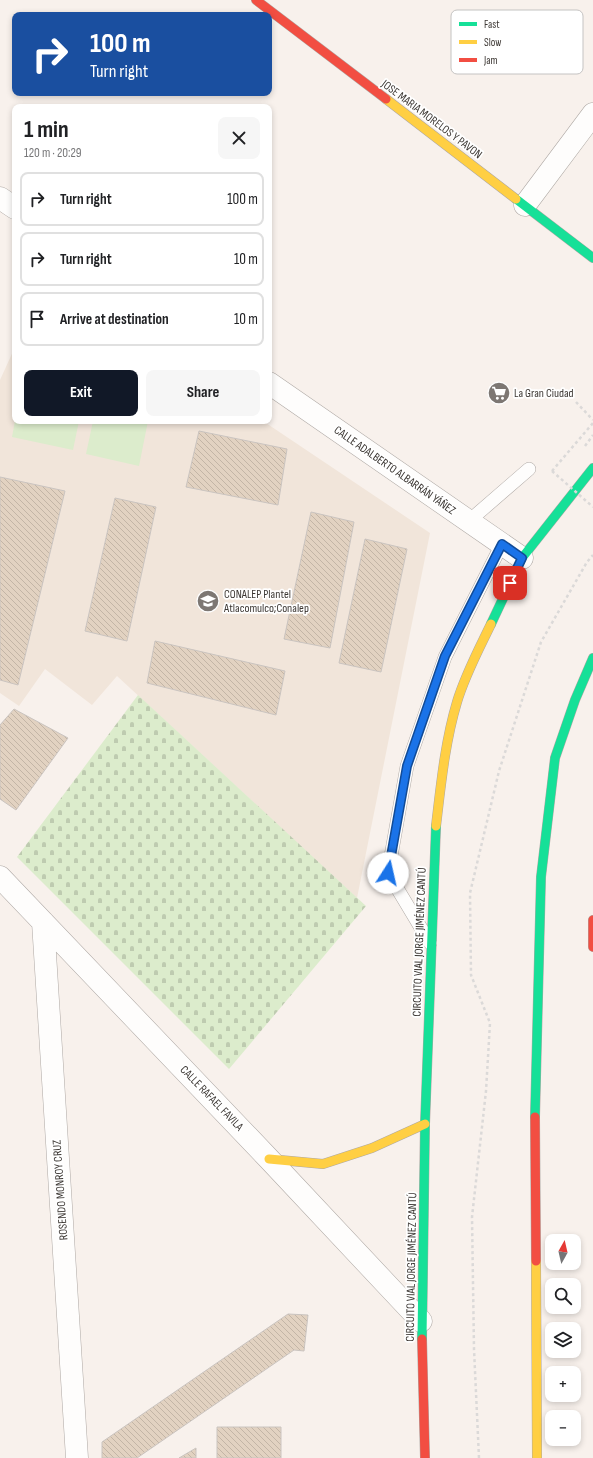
<!DOCTYPE html>
<html lang="en">
<head>
<meta charset="utf-8">
<style>
  :root { --surface:#fff; --page:#f6f6f6; --text:#202124; --muted:#757577; --line:#e0e0e0; --accent:#111827 }
  body { margin:0; font-family:"Sofia Sans Condensed",sans-serif; background:var(--page); color:var(--text); height:100vh; display:flex; flex-direction:column; font-size:15px; white-space:nowrap }
  * { box-sizing:border-box; margin:0 }
  p { font-size:13px; color:var(--muted) }
  .icon { flex:none; width:22px; height:22px; fill:none; stroke:currentColor; stroke-width:2; stroke-linecap:round; stroke-linejoin:round }
  .map { position:relative; flex:1; overflow:hidden }
  .details { position:absolute; left:12px; top:104px; width:260px; height:320px; display:flex; flex-direction:column; background:var(--surface); border-radius:8px; box-shadow:0 2px 6px #0003 }
  .details>* { flex:none }
  .hud { position:absolute; left:12px; top:12px; width:260px; height:84px; border-radius:8px; box-shadow:0 2px 6px #0003; background:#1a4fa0; color:#fff; overflow:hidden }
  .needle { width:26px; rotate:8deg }
  .buttons { position:absolute; left:545px; top:1234px; display:grid; gap:8px }
  .buttons a { display:grid; place-items:center; width:36px; height:36px; border-radius:8px; background:var(--surface); box-shadow:0 2px 6px #0003; font-size:20px }
  .pin { position:absolute; display:grid; place-items:center; width:34px; height:34px; color:#fff; margin:-17px; border-radius:8px; box-shadow:0 2px 6px #0006 }
  .me { position:absolute; width:44px; margin:-22px; rotate:10deg; stroke-linejoin:round; filter:drop-shadow(0 0 3px #0008) }
  .turn { display:flex; align-items:center; gap:14px; height:84px; padding:0 12px; font-size:18px }
  .turn .icon { width:52px; height:52px; stroke-width:2.5 }
  .turn b { display:block; font-size:28px; line-height:34px }
  .round { display:grid; place-items:center; flex:none; width:42px; height:42px; border-radius:8px; background:var(--page) }
  .headline { display:flex; align-items:center; justify-content:space-between; height:68px; padding:0 12px }
  h1 { font-size:24px; font-weight:700; line-height:30px }
  .action { display:flex; gap:8px; margin-top:auto; padding:8px 12px }
  .action a { flex:1; height:46px; border-radius:8px; background:var(--accent); color:#fff; font-size:16px; font-weight:700; line-height:46px; text-align:center }
  .action a+a { background:var(--page); color:var(--text) }
  ul { padding:0; list-style:none }
  li { display:flex; align-items:center; gap:12px; height:54px; margin:0 8px 6px; padding:0 4px; border:2px solid var(--line); border-radius:8px }
  li div { flex:1 }
  li b { display:block; font-size:15px }
  li em { font-style:normal }
  .map>svg:first-child { display:block }
  .built { fill:#f1e5da }
  .cemetery { fill:url(#cemetery-stones) }
  .park { fill:#dceccc }
  .building { fill:url(#building-back-hatch); stroke:#cac4c0 }
  .lines { fill:none; stroke-linecap:round; stroke-linejoin:round }
  .lane-casing { stroke:#aea8a4; stroke-width:14 }
  .street-casing { stroke:#aea8a4; stroke-width:23 }
  .fast-casing { stroke:#aea8a4; stroke-width:10 }
  .slow-casing { stroke:#aea8a4; stroke-width:10 }
  .jam-casing { stroke:#aea8a4; stroke-width:10 }
  .path { stroke:#dbd9d8; stroke-width:2.5; stroke-dasharray:3 3; stroke-linecap:butt }
  .lane { stroke:#fefdfc; stroke-width:13 }
  .street { stroke:#fefdfc; stroke-width:22 }
  .fast { stroke:#16e098; stroke-width:9 }
  .slow { stroke:#ffcf43; stroke-width:9 }
  .jam { stroke:#f24e42; stroke-width:9 }
  .path-bridge { stroke:#dbd9d8; stroke-width:2.5; stroke-dasharray:3 3; stroke-linecap:butt }
  .route-casing { stroke:#114b97; stroke-width:10 }
  .route { stroke:#1a73e8; stroke-width:7 }
  .labels { text-anchor:middle; stroke-width:3.5; stroke-linejoin:round; paint-order:stroke }
  .street-label { font-size:12px; fill:#3b3632; stroke:#fff }
  .poi-label { font-size:12px; fill:#3b3632; stroke:#fff; text-anchor:start }
  .key { fill:#fff; stroke:#c4c3c2; stroke-width:1 }
  .key-label { font-size:11px; fill:#3b3632 }
</style>
</head>
<body>
<div class="map">
<svg width="593" height="1458" viewBox="0 0 593 1458">
  <defs>
    <pattern id="cemetery-stones" width="16" height="16" patternUnits="userSpaceOnUse"><rect width="16" height="16" fill="#dceccc"/><path d="M2 7V4a2 2 0 0 1 4 0v3zM10 15v-3a2 2 0 0 1 4 0v3z" fill="#becbb0"/></pattern>
    <pattern id="building-back-hatch" width="6" height="6" patternUnits="userSpaceOnUse"><rect width="6" height="6" fill="#e2d2c1"/><path d="M-1 5l2 2M0 0l6 6M5-1l2 2" fill="none" stroke="#c3b5a6"/></pattern>
  </defs>
  <rect width="100%" height="100%" fill="#f8f1ec"/>
  <path class="built" d="M15,347V421H263L430,533L357,898L117,676L92,705L45,669L19,706L0,693V380Z"/>
  <path class="cemetery" d="M138,695L366,906L229,1069L17,857Z"/>
  <path class="park" d="M15,421H79L73,450L12,437Z
    M93,421H148L139,466L86,454Z"/>
  <path class="building" d="M199,431L287,449L278,505L186,487Z
    M0,477L65,491L18,685L0,680Z
    M115,498L156,507L127,641L85,631Z
    M311,512L354,522L330,648L284,639Z
    M365,539L407,549L381,672L339,663Z
    M155,641L285,671L276,715L147,683Z
    M14,709L68,738L16,810L0,799V725Z
    M288,1314L308,1315L304,1351L294,1350L137,1458H102V1442Z
    M217,1427H281V1458H217Z
    M196,1448V1458H179Z"/>
  <g class="lines">
    <g class="lane-casing">
      <path id="lane" d="M469,521L529,469
        M430,943L388,873L407,766L445,657L502,544"/>
    </g>
    <g class="street-casing">
      <path id="street" d="M0,198L15,208
        M525,205L593,114
        M269,383L522,558
        M0,877L269,1159L421,1321
        M43,922L77,1458"/>
    </g>
    <g class="fast-casing">
      <path id="fast" d="M516,199L593,258
        M491,624L522,558L593,468
        M535,1117L541,877L555,758L575,700L593,658
        M422,1339L425,1124L436,826"/>
    </g>
    <g class="slow-casing">
      <path id="slow" d="M386,99L516,199
        M436,826C441,784 445,742 457,702C465,675 479,649 491,624
        M269,1159L323,1164L372,1148L425,1124
        M536,1261L537,1458"/>
    </g>
    <g class="jam-casing">
      <path id="jam" d="M256,0L386,99
        M593,920V947
        M535,1117L536,1261
        M422,1339L425,1458"/>
    </g>
    <path class="path" d="M576,402L593,420
      M585,446L593,435
      M552,471L593,423
      M479,1458L474,1349L472,1217L486,1091L490,1023L471,975L470,893L499,771L541,642L587,562L593,555"/>
    <use href="#lane" class="lane"/>
    <use href="#street" class="street"/>
    <use href="#fast" class="fast"/>
    <use href="#slow" class="slow"/>
    <use href="#jam" class="jam"/>
    <path class="path-bridge" d="M552,471L593,507"/>
  </g>
  <g class="lines">
    <g class="route-casing">
      <path id="route" d="M388,873L407,766L445,656L502,544L522,558L510,583"/>
    </g>
    <use href="#route" class="route"/>
  </g>
  <defs>
    <g id="supermarket-disc" transform="scale(1.15)"><circle r="9.5" fill="#7d7773" stroke="#fff"/><path d="M-6-5.5h2.5l.6 2H6L4.5 2H-2.5L-4.4-4H-6ZM-1.5 3.2a1.3 1.3 0 1 0 .1 0ZM3 3.2a1.3 1.3 0 1 0 .1 0Z" fill="#fff"/></g>
    <g id="school-disc" transform="scale(1.15)"><circle r="9.5" fill="#7d7773" stroke="#fff"/><path d="M0-5L7-2L0 1L-7-2ZM-4 1L0 2.5L4 1V4Q0 6-4 4Z" fill="#fff"/></g>
  </defs>
  <g fill-rule="evenodd">
    <use href="#supermarket-disc" x="499" y="393"/>
    <use href="#school-disc" x="208" y="601"/>
  </g>
  <g class="labels">
    <g class="street-label">
      <text transform="translate(432 119) rotate(37)" y="4">JOSE MARIA MORELOS Y PAVON</text>
      <text transform="translate(395 470) rotate(35)" y="4">CALLE ADALBERTO ALBARRÁN YÁÑEZ</text>
      <text transform="translate(419 942) rotate(-88)" y="4">CIRCUITO VIAL JORGE JIMÉNEZ CANTÚ</text>
      <text transform="translate(212 1098) rotate(46)" y="4">CALLE RAFAEL FAVILA</text>
      <text transform="translate(60 1190) rotate(-94)" y="4">ROSENDO MONROY CRUZ</text>
      <text transform="translate(411 1267) rotate(-89)" y="4">CIRCUITO VIAL JORGE JIMÉNEZ CANTÚ</text>
    </g>
    <g class="poi-label">
      <text x="514" y="397">La Gran Ciudad</text>
      <text x="224" y="598">CONALEP Plantel<tspan x="224" dy="14">Atlacomulco;Conalep</tspan></text>
    </g>
  </g>
  <rect x="451" y="10" width="132" height="64" rx="6" class="key"/>
  <rect x="459" y="22" width="18" height="4" fill="#16e098"/>
  <rect x="459" y="40" width="18" height="4" fill="#ffcf43"/>
  <rect x="459" y="58" width="18" height="4" fill="#f24e42"/>
  <g class="key-label">
    <text x="484" y="28">Fast</text>
    <text x="484" y="46">Slow</text>
    <text x="484" y="64">Jam</text>
  </g>
</svg>
<div class="buttons">
<a><svg class="needle" viewBox="-14 -14 28 28"><path d="M0-13l5 13h-10z" fill="#e53935"/><path d="M0 13l5-13h-10z" fill="#757577"/></svg></a>
<a><svg class="icon" aria-label="search" viewBox="0 0 24 24"><circle cx="10" cy="10" r="6"/><path d="M15 15l6 6"/></svg></a>
<a><svg class="icon" aria-label="layers" viewBox="0 0 24 24"><path d="M12 4l9 5-9 5-9-5zM3 14l9 5 9-5"/></svg></a>
<a>+</a>
<a>−</a>
</div>
<div class="pin" style="left:510px;top:583px;background:#d93025"><svg class="icon" aria-label="arrive" viewBox="0 0 24 24"><path d="M6 21V4h12l-3 4 3 4H6"/></svg></div>
<svg class="me" style="left:388px;top:873px" viewBox="-20 -20 40 40"><circle r="19" fill="#fff"/><path d="M0-13L10 11 0 6-10 11z" fill="#1a73e8"/></svg>
<div class="hud">
<div class="turn"><svg class="icon" aria-label="right" viewBox="0 0 24 24"><path d="M7 20v-9h11M14 6l5 5-5 5"/></svg><div><b>100 m</b>Turn right</div></div>
</div>
<section class="details">
<div class="headline"><div><h1>1 min</h1><p>120 m · 20:29</p></div><a class="round"><svg class="icon" aria-label="close" viewBox="0 0 24 24"><path d="M6 6l12 12M18 6L6 18"/></svg></a></div>
<ul>
<li><svg class="icon" aria-label="right" viewBox="0 0 24 24"><path d="M7 20v-9h11M14 6l5 5-5 5"/></svg><div><b>Turn right</b></div><em>100 m</em></li>
<li><svg class="icon" aria-label="right" viewBox="0 0 24 24"><path d="M7 20v-9h11M14 6l5 5-5 5"/></svg><div><b>Turn right</b></div><em>10 m</em></li>
<li><svg class="icon" aria-label="arrive" viewBox="0 0 24 24"><path d="M6 21V4h12l-3 4 3 4H6"/></svg><div><b>Arrive at destination</b></div><em>10 m</em></li>
</ul>
<div class="action"><a>Exit</a><a>Share</a></div>
</section>
</div>
</body>
</html>
